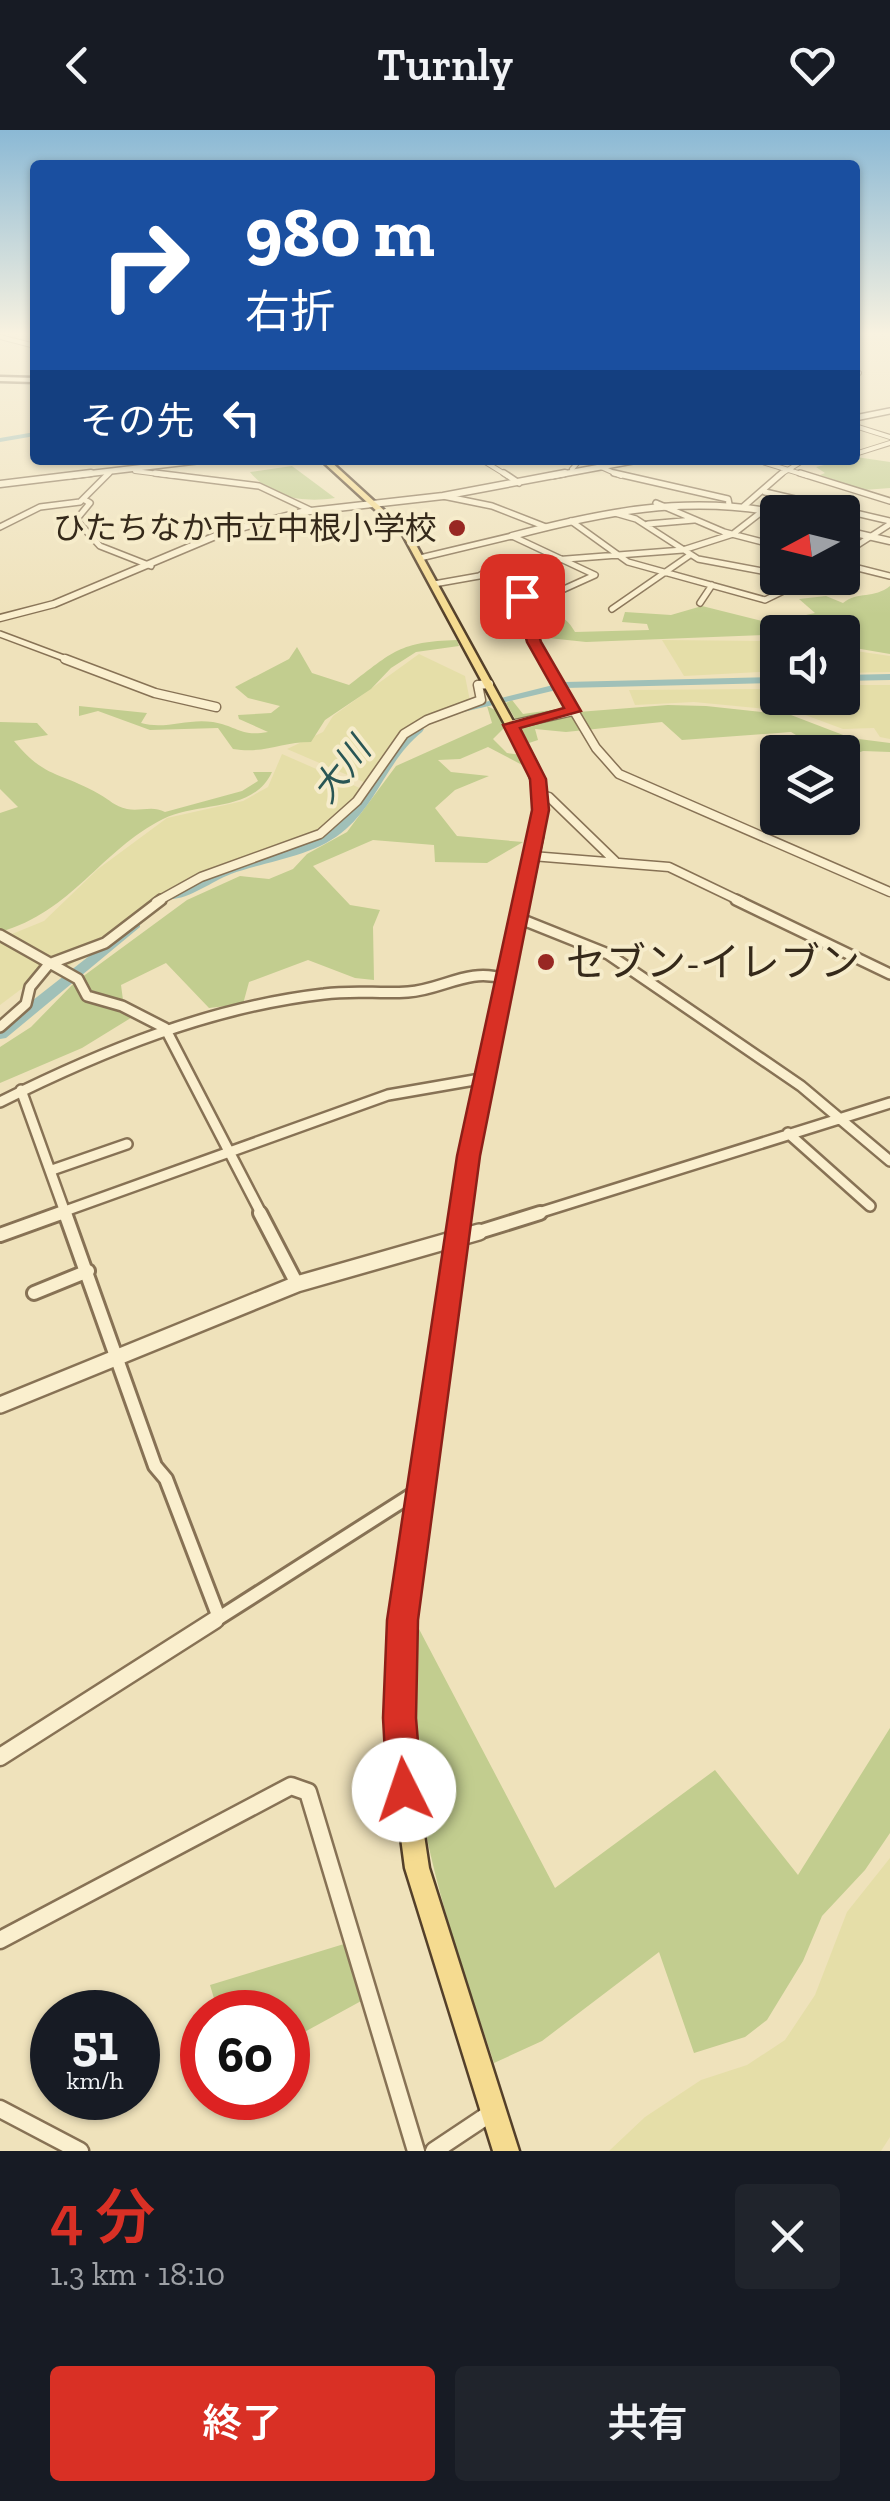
<!DOCTYPE html>
<html lang="ja">
<head>
<meta charset="utf-8">
<style>
  :root { --surface:#171b24; --page:#20242c; --text:#f1f3f6; --muted:#9ea1a6; --accent:#d93025 }
  body { margin:0; font-family:"Zilla Slab","Noto Sans JP",serif; background:var(--page); color:var(--text); height:100vh; display:flex; flex-direction:column; font-size:38px; white-space:nowrap }
  * { box-sizing:border-box; margin:0 }
  p { font-size:32px; color:var(--muted) }
  .icon { flex:none; width:55px; height:55px; fill:none; stroke:currentColor; stroke-width:2; stroke-linecap:round; stroke-linejoin:round }
  .map { position:relative; height:2021px; overflow:hidden }
  .sheet { display:flex; flex-direction:column; background:var(--surface); flex:1 }
  .sheet>* { flex:none }
  .top-card { position:absolute; left:30px; top:30px; width:830px; height:305px; border-radius:10px; box-shadow:0 2px 8px #0004; background:#1a4fa0; color:#fff; overflow:hidden }
  .needle { width:65px; rotate:263deg }
  .tools { position:absolute; left:760px; top:365px; display:grid; gap:20px }
  .tools a { display:grid; place-items:center; width:100px; height:100px; border-radius:10px; background:var(--surface); box-shadow:0 2px 8px #0004; font-size:50px }
  .speed { position:absolute; left:30px; top:1860px; display:flex; gap:20px; font-size:50px; font-weight:700; text-align:center }
  .speed>* { display:grid; place-content:center; width:130px; height:130px; border-radius:50%; background:var(--surface); box-shadow:0 2px 8px #0004; line-height:1 }
  .speed small { font-size:25px; font-weight:400 }
  .speed .limit { border:15px solid #d22; background:#fff; color:#111 }
  .pin { position:absolute; display:grid; place-items:center; width:85px; height:85px; color:#fff; margin:-42px; border-radius:20px; box-shadow:0 5px 15px #0006 }
  .me { position:absolute; width:110px; margin:-55px; rotate:356deg; stroke-linejoin:round; filter:drop-shadow(0 0 8px #0008) }
  .turn { display:flex; align-items:center; gap:35px; height:210px; padding:0 50px; font-size:45px }
  .turn .icon { width:130px; height:130px; stroke-width:2.5 }
  .turn b { display:block; font-size:70px; line-height:85px }
  .then { display:flex; align-items:center; height:95px; padding:0 50px; background:#0003; gap:20px; font-size:38px }
  .round { display:grid; place-items:center; flex:none; width:105px; height:105px; border-radius:10px; background:var(--page) }
  .overview { display:flex; align-items:center; justify-content:space-between; height:170px; padding:0 50px }
  h1 { font-size:60px; font-weight:600; line-height:75px; color:var(--accent) }
  .cta { display:flex; gap:20px; margin-top:auto; padding:20px 50px }
  .cta a { flex:1; height:115px; border-radius:10px; background:var(--accent); color:#fff; font-size:40px; font-weight:600; line-height:115px; text-align:center }
  .cta a+a { background:var(--page); color:var(--text) }
  header { display:flex; justify-content:space-between; align-items:center; height:130px; padding:0 50px; background:var(--surface); font-size:45px; font-weight:600 }
  .map>svg:first-child { display:block }
  .farmland { fill:#e5dea8 }
  .green { fill:#c2cd8f }
  .lines { fill:none; stroke-linecap:round; stroke-linejoin:round }
  .river { fill:#a0c0b8; fill-rule:evenodd }
  .minor-far5-casing { stroke:#877255; stroke-width:6 }
  .minor-far4-casing { stroke:#877255; stroke-width:8 }
  .minor-far3-casing { stroke:#877255; stroke-width:11 }
  .minor-far2-casing { stroke:#877255; stroke-width:14 }
  .minor-far1-casing { stroke:#877255; stroke-width:18 }
  .minor-casing { stroke:#877255; stroke-width:21 }
  .tertiary-far2-casing { stroke:#877255; stroke-width:8 }
  .tertiary-far1-casing { stroke:#877255; stroke-width:9 }
  .tertiary-casing { stroke:#877255; stroke-width:20 }
  .secondary-casing { stroke:#685338; stroke-width:5 }
  .primary-casing { stroke:#54402a; stroke-width:5 }
  .minor-far5 { stroke:#faefce; stroke-width:4 }
  .minor-far4 { stroke:#faefce; stroke-width:5 }
  .minor-far3 { stroke:#faefce; stroke-width:8 }
  .minor-far2 { stroke:#faefce; stroke-width:9 }
  .minor-far1 { stroke:#faefce; stroke-width:12 }
  .minor { stroke:#faefce; stroke-width:16 }
  .tertiary-far2 { stroke:#faefce; stroke-width:5 }
  .tertiary-far1 { stroke:#faefce; stroke-width:6 }
  .tertiary { stroke:#faefce; stroke-width:15 }
  .secondary { fill:#faefce; fill-rule:evenodd }
  .primary { fill:#f5db90; fill-rule:evenodd }
  .route { fill:#d93025; stroke:#8d1f18; stroke-width:2.5 }
  .poi-dot { fill:#982823; stroke:#f6eccb; stroke-width:4 }
  .labels { text-anchor:middle; stroke-width:8; stroke-linejoin:round; paint-order:stroke }
  .far-poi-label { font-size:32px; fill:#35291a; stroke:#f6eccb; text-anchor:end }
  .far-water-label { font-size:35px; font-style:italic; fill:#295655; stroke:#f6eccb }
  .poi-label { font-size:40px; fill:#35291a; stroke:#f6eccb; text-anchor:start }
</style>
</head>
<body>
<header><svg class="icon" aria-label="back" viewBox="0 0 24 24"><path d="M15 5l-7 7 7 7"/></svg>Turnly<svg class="icon" aria-label="heart" viewBox="0 0 24 24"><path d="M12 20l-8-8c-3-5 5-10 8-4 3-6 11-1 8 4z"/></svg></header>
<div class="map">
<svg width="890" height="2021" viewBox="0 0 890 2021">
  <rect width="100%" height="100%" fill="#efe2bb"/>
  <path class="farmland" d="M662,510L777,511V541L684,546Z
    M842,519L890,526V542L843,543Z
    M419,524L465,546L470,571L406,599L391,613L366,653L287,619L323,602L333,586Z
    M843,555H890V609L880,607L874,598L843,599L800,583L792,568H842Z
    M777,559L778,568H782L789,581L694,572L635,575L629,560Z
    M282,624L362,659L327,696L297,711L188,748L65,839L7,806L44,791L98,739L167,688L243,671L268,657Z
    M0,809L41,834L28,854L0,875Z
    M890,1728V2007L881,2021H609L645,1987L701,1950L747,1935L785,1910L815,1865L847,1782Z"/>
  <path class="green" d="M856,327L890,332V358L864,360L820,345L825,343L816,337Z
    M292,336L335,368C304,373 271,368 250,342Z
    M890,456V524L843,516L842,502L586,512L539,507L528,476C549,481 564,482 575,502L649,500L647,494L622,492L625,482L671,485L702,476L770,493L815,483L799,469L826,466L843,473C858,461 874,469 890,456Z
    M457,510L459,516L416,522L391,538L371,559L325,590L311,612C281,612 266,624 233,619L218,598L150,600L98,581L79,586V576L147,583L141,593C166,600 187,588 213,592C237,596 240,607 268,602L239,589L238,585L271,583L280,576L248,568L235,557L289,529L297,517L312,543L349,555C394,521 399,512 457,510Z
    M512,570L523,584L565,578L578,582L668,575L706,576L791,585L851,608L890,613V622L863,621L843,628L842,622H824L791,602L682,610L662,592L566,602L535,599L538,610L529,613L506,573Z
    M487,576L497,581L506,596L493,609L507,623L522,625L526,637L488,617L460,629L438,630L451,642L489,646L455,660L435,678L457,706L523,712L487,733L435,732L434,715L373,710L313,736L350,775L380,780L373,797L374,850L355,848L308,830L249,852L243,874L209,878L166,833L121,855L123,870L134,886L82,918L0,953V917L31,897L74,853L187,770L240,746L269,749L293,739L307,724L347,702L396,636L492,593Z
    M0,592L37,593L48,605L14,611C45,649 61,642 99,664C110,670 114,676 127,679C140,682 152,675 165,682L242,661L258,651L253,642H272C253,683 199,671 163,689C101,720 72,782 0,802V683L18,677L0,659Z
    M419,1499L555,1758L715,1640L798,1745L890,1598V1703L865,1740L822,1786L803,1831L767,1890L745,1907L694,1923L659,1822L542,1911L494,1933C448,1793 393,1649 419,1499Z
    M344,1814L363,1870L288,1911V1882H218L210,1855Z"/>
  <g class="lines">
    <path class="river" d="M35,302V306L0,312V308Z
      M890,544V550L842,551V545Z
      M778,547V553L565,558L459,583L453,580L565,552Z
      M418,595L424,599L422,602C389,628 378,671 346,699C315,727 269,730 231,744C212,751 187,771 167,769L165,766C211,727 280,733 329,700C367,674 376,615 418,595Z
      M135,790L140,791V797L6,908L0,909V896Z"/>
    <g class="minor-far5-casing">
      <path id="minor-far5" d="M0,207L35,216
        M855,242L859,243L855,244
        M855,296L890,307
        M855,324L890,313
        M482,330L508,346
        M756,330L808,346
        M601,337L621,346
        M572,339L580,330
        M135,341L175,346
        M106,346L111,341
        M778,346L804,330"/>
    </g>
    <g class="minor-far4-casing">
      <path id="minor-far4" d="M155,343L259,356L310,380
        M504,343L519,353
        M614,343L728,369L729,374
        M800,343L890,371
        M765,362L890,391
        M443,366L492,376L546,397
        M85,370L90,373L76,390L100,416L151,436
        M656,373L724,402L778,416
        M744,376L782,343
        M615,383L636,389L698,429L778,444
        M571,391L628,432L765,470L800,453
        M648,394L694,390
        M0,397L40,377L80,372L109,343
        M842,425L890,394
        M420,428L512,406L595,445L564,459
        M842,434L890,446
        M764,438L778,426
        M487,441L522,466L544,531
        M434,454L479,446L500,434L683,420L733,404L764,380
        M700,473L712,455
        M612,479L690,425
        M0,504L72,531"/>
    </g>
    <g class="minor-far3-casing">
      <path id="minor-far3" d="M65,529L155,563L216,577
        M543,529L596,618L619,644L890,762
        M511,595L573,581
        M541,665L549,667L615,731
        M532,726L669,737L742,772
        M156,772L201,747L320,704L357,671L404,604L427,590L481,570L478,555L489,554"/>
    </g>
    <g class="minor-far2-casing">
      <path id="minor-far2" d="M736,770L890,844
        M518,788L608,824L801,956L890,1031
        M0,805L78,849L87,866L122,876L165,898L262,1085
        M0,897L26,874L30,857L49,834L105,813L161,770
        M21,960L66,1085
        M0,972C102,921 210,877 324,864C353,860 380,864 408,862C442,860 469,837 504,849
        M788,1003L870,1076
        M52,1040L127,1014
        M54,1085L388,965L486,948
        M532,1085L890,973"/>
    </g>
    <g class="minor-far1-casing">
      <path id="minor-far1" d="M65,1083L155,1336L166,1349L218,1485
        M260,1083L297,1154
        M479,1102L540,1083
        M0,1105L61,1083
        M34,1163L88,1141
        M211,1493L421,1359"/>
    </g>
    <g class="minor-casing">
      <path id="minor" d="M0,1627L215,1490
        M0,1810L291,1656L308,1662L416,2021
        M0,1979L80,2021
        M434,2021L491,1983"/>
    </g>
    <g class="tertiary-far2-casing">
      <path id="tertiary-far2" d="M855,288L890,281
        M69,346L205,330
        M552,346L638,330"/>
    </g>
    <g class="tertiary-far1-casing">
      <path id="tertiary-far1" d="M0,354L91,343
        M842,400L890,411
        M512,406C602,382 686,365 778,383
        M0,488L54,474L225,402L302,382L443,366L565,343"/>
    </g>
    <g class="tertiary-casing">
      <path id="tertiary" d="M0,1275L297,1154L479,1102"/>
    </g>
    <g class="secondary-casing">
      <path id="secondary" d="M0,247L35,248V252L0,251Z"/>
    </g>
    <g class="primary-casing">
      <path id="primary" d="M321,330H329L410,404L537,635L546,665L542,707L476,1026L410,1532L413,1632L429,1738L519,2021H493L405,1738L391,1632L388,1532L460,1026L530,707L536,665L527,635L403,405Z"/>
    </g>
    <use href="#minor-far5" class="minor-far5"/>
    <use href="#minor-far4" class="minor-far4"/>
    <use href="#minor-far3" class="minor-far3"/>
    <use href="#minor-far2" class="minor-far2"/>
    <use href="#minor-far1" class="minor-far1"/>
    <use href="#minor" class="minor"/>
    <use href="#tertiary-far2" class="tertiary-far2"/>
    <use href="#tertiary-far1" class="tertiary-far1"/>
    <use href="#tertiary" class="tertiary"/>
    <use href="#secondary" class="secondary"/>
    <use href="#primary" class="primary"/>
  </g>
  <linearGradient id="sky" x2="0" y2="1"><stop stop-color="#8bb9d5"/><stop offset="0.42" stop-color="#f8f2e0"/><stop offset="1" stop-color="#f8f2e0" stop-opacity="0"/></linearGradient>
  <rect width="890" height="485" fill="url(#sky)"/>
  <path class="route" d="M522,462L528,466L541,512L581,581L520,598L546,649L549,680L480,1026L418,1490L416,1588L422,1660L417,1673L404,1678L392,1673L387,1660L383,1588L387,1490L457,1026L532,680L530,649L503,595L564,578L527,512L515,466Z"/>
  <g class="poi-dot">
    <circle cx="457" cy="398" r="10"/>
    <circle cx="546" cy="832" r="10"/>
  </g>
  <g class="labels">
    <g class="far-poi-label">
      <text x="437" y="409">ひたちなか市立中根小学校</text>
    </g>
    <g class="far-water-label">
      <text transform="translate(341 640) rotate(-52)" y="12">大川</text>
    </g>
    <g class="poi-label">
      <text x="566" y="846">セブン-イレブン</text>
    </g>
  </g>
</svg>
<div class="tools">
<a><svg class="needle" viewBox="-14 -14 28 28"><path d="M0-13l5 13h-10z" fill="#e53935"/><path d="M0 13l5-13h-10z" fill="#9ea1a6"/></svg></a>
<a><svg class="icon" aria-label="sound" viewBox="0 0 24 24"><path d="M4 9h4l5-4v14l-5-4H4zM17 9q2 3 0 6"/></svg></a>
<a><svg class="icon" aria-label="layers" viewBox="0 0 24 24"><path d="M12 4l9 5-9 5-9-5zM3 14l9 5 9-5"/></svg></a>
</div>
<div class="speed"><div>51<small>km/h</small></div><div class="limit">60</div></div>
<div class="pin" style="left:522px;top:466px;background:#d93025"><svg class="icon" aria-label="arrive" viewBox="0 0 24 24"><path d="M6 21V4h12l-3 4 3 4H6"/></svg></div>
<svg class="me" style="left:404px;top:1660px" viewBox="-20 -20 40 40"><circle r="19" fill="#fff"/><path d="M0-13L10 11 0 6-10 11z" fill="#d93025"/></svg>
<div class="top-card">
<div class="turn"><svg class="icon" aria-label="right" viewBox="0 0 24 24"><path d="M7 20v-9h11M14 6l5 5-5 5"/></svg><div><b>980 m</b>右折</div></div>
<div class="then">その先<svg class="icon" aria-label="left" viewBox="0 0 24 24"><path d="M17 20v-9H6M10 6l-5 5 5 5"/></svg></div>
</div>
</div>
<section class="sheet">
<div class="overview"><div><h1>4 分</h1><p>1.3 km · 18:10</p></div><a class="round"><svg class="icon" aria-label="close" viewBox="0 0 24 24"><path d="M6 6l12 12M18 6L6 18"/></svg></a></div>
<div class="cta"><a>終了</a><a>共有</a></div>
</section>
</body>
</html>
